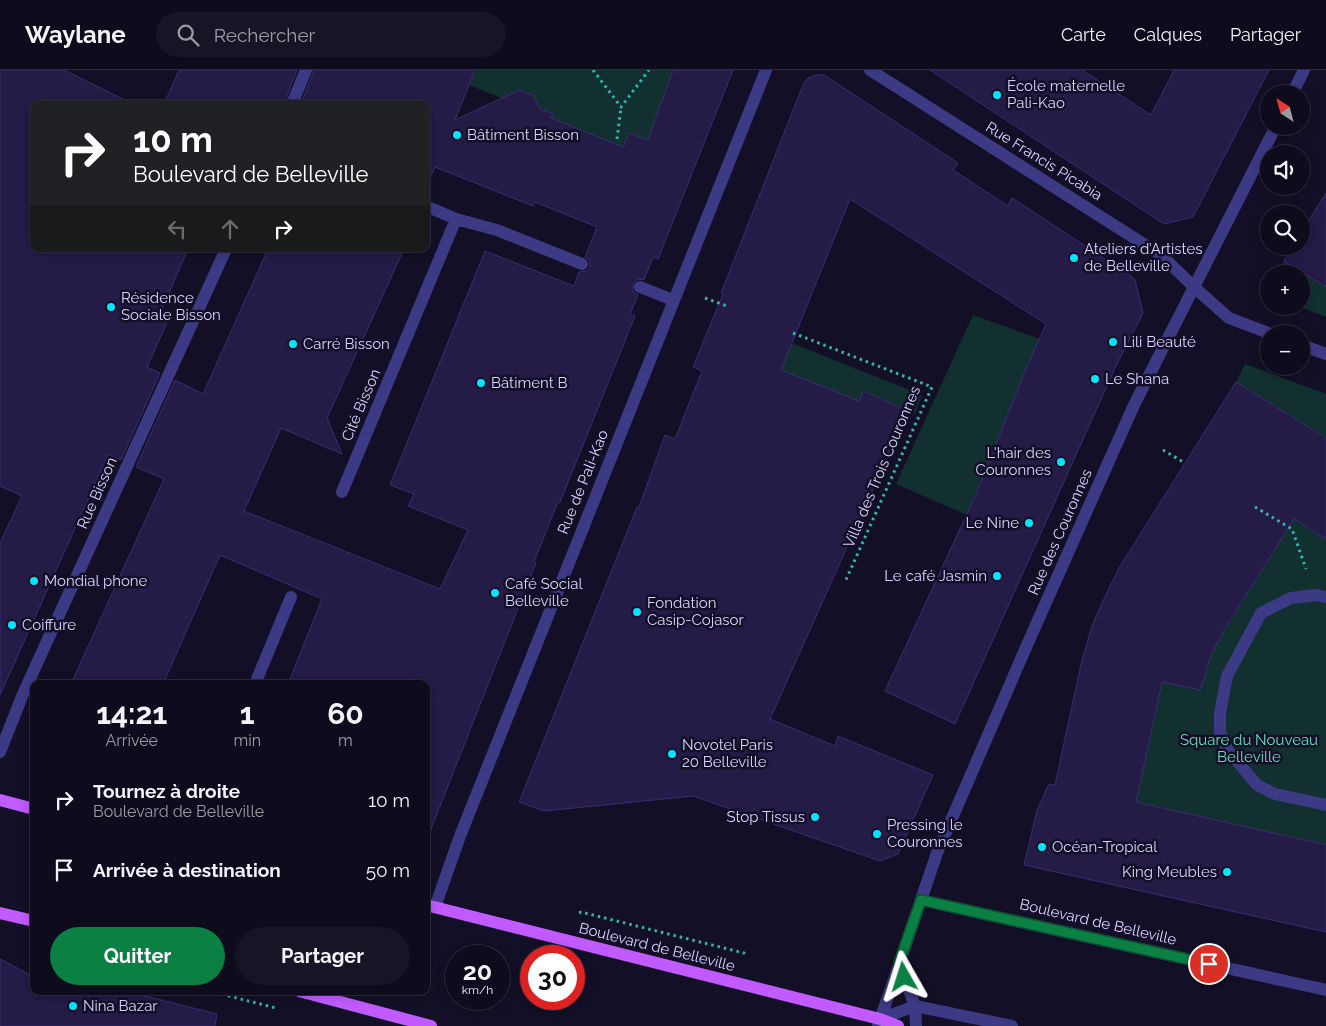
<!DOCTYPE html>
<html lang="fr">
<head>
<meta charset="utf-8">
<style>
  :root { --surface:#0e0b1c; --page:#171425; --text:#f1f3f6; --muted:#9b9ba3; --line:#2e2b3b; --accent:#0b8043 }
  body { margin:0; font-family:Raleway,sans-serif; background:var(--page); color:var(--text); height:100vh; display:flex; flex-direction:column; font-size:19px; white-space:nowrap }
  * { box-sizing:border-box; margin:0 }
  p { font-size:16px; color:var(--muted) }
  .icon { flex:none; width:28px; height:28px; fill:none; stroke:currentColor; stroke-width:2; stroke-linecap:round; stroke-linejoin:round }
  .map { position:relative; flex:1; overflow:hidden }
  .panel { position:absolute; left:30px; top:610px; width:400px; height:315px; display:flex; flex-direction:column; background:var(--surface); border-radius:10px; box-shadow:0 2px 12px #0003,0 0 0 1px var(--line) }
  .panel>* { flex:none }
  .guide { position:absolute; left:30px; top:30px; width:400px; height:152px; border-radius:10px; box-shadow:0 2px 12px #0003,0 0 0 1px var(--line); background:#202124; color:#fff; overflow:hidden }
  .needle { width:32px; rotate:324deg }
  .controls { position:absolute; left:1260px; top:15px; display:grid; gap:10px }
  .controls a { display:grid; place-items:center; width:50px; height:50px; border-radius:50%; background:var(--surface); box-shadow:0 2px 12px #0003,0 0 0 1px var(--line); font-size:25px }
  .speed { position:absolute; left:445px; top:875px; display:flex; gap:10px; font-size:25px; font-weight:700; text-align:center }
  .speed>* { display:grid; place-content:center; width:65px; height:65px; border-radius:50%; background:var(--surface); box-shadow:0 2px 12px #0003,0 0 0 1px var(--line); line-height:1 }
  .speed small { font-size:12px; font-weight:400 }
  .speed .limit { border:8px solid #d22; background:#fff; color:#111 }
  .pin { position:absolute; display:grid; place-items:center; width:42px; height:42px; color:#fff; margin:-21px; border:2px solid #fff; border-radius:50%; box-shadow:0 1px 5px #0007 }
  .me { position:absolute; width:55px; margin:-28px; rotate:354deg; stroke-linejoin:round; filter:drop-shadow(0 0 4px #0008) }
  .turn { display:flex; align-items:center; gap:18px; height:105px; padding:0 20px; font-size:22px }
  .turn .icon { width:65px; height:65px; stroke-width:2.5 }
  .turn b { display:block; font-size:35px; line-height:42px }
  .lanes { display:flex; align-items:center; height:48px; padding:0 20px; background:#0003; justify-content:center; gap:25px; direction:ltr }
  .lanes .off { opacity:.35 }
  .eta { display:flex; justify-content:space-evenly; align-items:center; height:85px; text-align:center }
  .eta b { font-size:30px; font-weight:700; line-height:35px }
  .cta { display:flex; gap:10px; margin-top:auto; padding:10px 20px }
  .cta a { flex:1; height:58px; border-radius:30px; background:var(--accent); color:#fff; font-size:20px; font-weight:700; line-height:58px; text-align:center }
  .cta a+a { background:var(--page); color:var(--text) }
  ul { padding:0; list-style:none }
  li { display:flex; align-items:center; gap:15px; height:70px; padding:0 20px }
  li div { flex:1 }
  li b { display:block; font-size:19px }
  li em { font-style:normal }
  header { display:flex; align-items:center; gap:30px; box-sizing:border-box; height:70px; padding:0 25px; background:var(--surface); border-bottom:1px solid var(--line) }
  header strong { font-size:24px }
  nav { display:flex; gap:28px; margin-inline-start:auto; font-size:18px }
  .search { width:350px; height:45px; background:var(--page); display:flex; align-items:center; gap:12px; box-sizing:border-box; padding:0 18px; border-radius:28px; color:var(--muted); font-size:19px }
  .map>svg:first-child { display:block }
  .green { fill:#12302f }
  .building { fill:#241b47; stroke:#3b2d73 }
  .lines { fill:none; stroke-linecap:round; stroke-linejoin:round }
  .path { stroke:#2fb8b0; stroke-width:3; stroke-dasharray:2.5 4; stroke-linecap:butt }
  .service { stroke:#3d3a85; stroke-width:12 }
  .pedestrian { stroke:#3d3a85; stroke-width:12 }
  .minor { stroke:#3d3a85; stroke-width:12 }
  .primary { stroke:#c25bff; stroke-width:12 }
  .route-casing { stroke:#07532c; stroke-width:12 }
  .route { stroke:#0b8043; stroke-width:9 }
  .poi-dot { fill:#00e5ff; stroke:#130f26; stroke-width:2 }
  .labels { text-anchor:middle; stroke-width:5; stroke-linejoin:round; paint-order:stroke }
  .poi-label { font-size:15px; fill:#d9d4ff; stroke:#130f26; text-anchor:start }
  .street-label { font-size:15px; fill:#d9d4ff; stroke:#130f26 }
  .park-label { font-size:15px; fill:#5fe0c0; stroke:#130f26 }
</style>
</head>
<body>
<header>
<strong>Waylane</strong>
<div class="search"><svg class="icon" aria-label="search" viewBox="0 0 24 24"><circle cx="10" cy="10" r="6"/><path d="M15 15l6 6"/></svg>Rechercher</div>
<nav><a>Carte</a><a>Calques</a><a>Partager</a></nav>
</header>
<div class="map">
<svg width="1326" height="956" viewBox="0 0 1326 956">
  <rect width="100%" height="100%" fill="#130f26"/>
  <path class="green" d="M471,0H673L648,70L629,63L622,79L602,69L551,48L553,44L504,29L469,15L474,2Z
    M1284,191L1326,217V247L1297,236H1301V204H1278Z
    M973,245L1040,269L967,445L896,414Z
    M789,272L922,325L915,344L864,321L786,496L815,314L779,299Z
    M1245,294L1326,324V368L1236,312Z
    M1260,428L1326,469V775L1136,732L1162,612L1200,619L1212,583L1219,569L1274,481Z"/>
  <path class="building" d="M0,0H64L133,34H34V179H188L160,244L169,248L147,297L160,303L121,390L108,385L0,625V473L22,426L0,416Z
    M179,0H297L284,34H164Z
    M314,0H475L455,50L519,20L533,25L540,39L553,44L551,48L623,77L629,63L648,70L673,0H733L658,189L653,187L644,210L638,209L633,214V222L638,225L630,244L635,246L560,432H558L534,492L536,493L429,764H426V614H288L322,529L220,485L163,614H71L164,409L136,397L175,310L203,324L268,179H404L327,348L342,384L281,358L244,441L440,519L468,460L408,436L414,424L390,415L485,181L574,216L579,202L587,201L590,197L589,189L585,187L597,157L535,132L533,136L435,97L426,117V34H301Z
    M930,0H1082L1151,45L1174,0H1269L1193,147L1164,154Z
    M816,5H824L958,93L953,100L1008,136L1012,128L1131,206L1135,210L1143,243L1116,296L955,654L885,621L977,422L1027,296L1046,254L850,129L781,300L859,331L863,321L908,341L770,649L835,676L838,666L933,705L898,784L880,791L693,726L544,741L519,732L637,437H639L665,365L675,369L702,301L693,297L723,224L721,223L803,15L808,8Z
    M1326,123V217L1284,191L1293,176H1301V163Z
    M1236,312L1326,368V469L1294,449L1226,557L1212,583L1200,620L1162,612L1136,732L1326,775V862L1024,795L1037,740L1049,714L1055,715L1081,594L1092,556L1103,531L1119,498Z
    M0,889L34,907V921H125L217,944L215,956H0Z"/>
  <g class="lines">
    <path class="path" d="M593,0L621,37L649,0
      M617,69L621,37
      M705,228L727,236
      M793,263L932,317L845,512
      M1163,380L1185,393
      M1255,437L1292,459L1306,499
      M579,843L581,842L744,883L746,886
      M209,921L276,938"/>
    <path class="service" d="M456,149L497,160L582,194
      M640,217L673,230
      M342,422L456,149L426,136
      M1326,527L1316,525L1291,528L1261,543L1227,606L1220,643V662L1227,679L1257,715L1275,724L1326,735
      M255,614L291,527
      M921,830L1326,920
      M880,949L915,936L1012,956"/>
    <path class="pedestrian" d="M870,0L1161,185L1195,218"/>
    <path class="minor" d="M1292,24L1304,0
      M292,34L306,0
      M1195,218L1229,248L1271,264
      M1301,275L1326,284
      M0,682L23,624L226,179
      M435,837L460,766L766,0
      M899,893L915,936L916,956
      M878,956L937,783L1027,575L1134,335L1276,56"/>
    <path class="primary" d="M0,730L34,739
      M426,835L880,949L898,956
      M0,843L34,851
      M299,921L431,956"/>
  </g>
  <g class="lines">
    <g class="route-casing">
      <path id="route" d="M904,907L899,893L921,830L1209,894"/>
    </g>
    <use href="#route" class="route"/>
  </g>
  <g class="poi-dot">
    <circle cx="997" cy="25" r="5"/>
    <circle cx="457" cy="65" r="5"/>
    <circle cx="1074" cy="188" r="5"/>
    <circle cx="111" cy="237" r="5"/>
    <circle cx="1113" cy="272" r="5"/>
    <circle cx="293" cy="274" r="5"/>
    <circle cx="1095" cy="309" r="5"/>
    <circle cx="481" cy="313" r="5"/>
    <circle cx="1061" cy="392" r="5"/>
    <circle cx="1029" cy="453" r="5"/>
    <circle cx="997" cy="506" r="5"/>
    <circle cx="34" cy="511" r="5"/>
    <circle cx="495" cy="523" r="5"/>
    <circle cx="637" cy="542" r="5"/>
    <circle cx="12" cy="555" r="5"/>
    <circle cx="672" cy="684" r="5"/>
    <circle cx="815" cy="747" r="5"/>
    <circle cx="877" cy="764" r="5"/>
    <circle cx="1042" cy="777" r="5"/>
    <circle cx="1227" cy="802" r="5"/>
    <circle cx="73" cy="936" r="5"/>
  </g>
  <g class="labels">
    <g class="poi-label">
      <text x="1007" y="21">École maternelle<tspan x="1007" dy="17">Pali-Kao</tspan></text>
      <text x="467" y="70">Bâtiment Bisson</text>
      <text x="1084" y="184">Ateliers d’Artistes<tspan x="1084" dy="17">de Belleville</tspan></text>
      <text x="121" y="233">Résidence<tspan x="121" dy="17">Sociale Bisson</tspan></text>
      <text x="1123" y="277">Lili Beauté</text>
      <text x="303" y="279">Carré Bisson</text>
      <text x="1105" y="314">Le Shana</text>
      <text x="491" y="318">Bâtiment B</text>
      <text x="1051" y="388" text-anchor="end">L'hair des<tspan x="1051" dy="17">Couronnes</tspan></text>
      <text x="1019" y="458" text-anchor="end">Le Nine</text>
      <text x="987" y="511" text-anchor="end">Le café Jasmin</text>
      <text x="44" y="516">Mondial phone</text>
      <text x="505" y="519">Café Social<tspan x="505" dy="17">Belleville</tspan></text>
      <text x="647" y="538">Fondation<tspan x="647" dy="17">Casip-Cojasor</tspan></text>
      <text x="22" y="560">Coiffure</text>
      <text x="682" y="680">Novotel Paris<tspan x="682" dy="17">20 Belleville</tspan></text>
      <text x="805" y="752" text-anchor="end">Stop Tissus</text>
      <text x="887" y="760">Pressing le<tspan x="887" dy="17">Couronnes</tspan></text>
      <text x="1052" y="782">Océan-Tropical</text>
      <text x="1217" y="807" text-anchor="end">King Meubles</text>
      <text x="83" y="941">Nina Bazar</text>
    </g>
    <g class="street-label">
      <text transform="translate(1044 91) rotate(32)" y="5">Rue Francis Picabia</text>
      <text transform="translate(361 335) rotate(-67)" y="5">Cité Bisson</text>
      <text transform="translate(882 397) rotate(-67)" y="5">Villa des Trois Couronnes</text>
      <text transform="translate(583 412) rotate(-68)" y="5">Rue de Pali-Kao</text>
      <text transform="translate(97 423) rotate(-66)" y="5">Rue Bisson</text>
      <text transform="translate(1060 462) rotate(-66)" y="5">Rue des Couronnes</text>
      <text transform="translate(1098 852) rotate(13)" y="5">Boulevard de Belleville</text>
      <text transform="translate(657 877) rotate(14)" y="5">Boulevard de Belleville</text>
    </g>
    <g class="park-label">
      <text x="1249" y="675">Square du Nouveau<tspan x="1249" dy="17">Belleville</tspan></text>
    </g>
  </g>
</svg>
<div class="controls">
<a><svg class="needle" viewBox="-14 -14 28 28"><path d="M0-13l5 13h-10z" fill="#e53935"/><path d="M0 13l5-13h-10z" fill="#9b9ba3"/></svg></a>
<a><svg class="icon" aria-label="sound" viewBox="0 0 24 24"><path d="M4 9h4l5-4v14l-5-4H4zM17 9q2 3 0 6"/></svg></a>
<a><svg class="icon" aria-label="search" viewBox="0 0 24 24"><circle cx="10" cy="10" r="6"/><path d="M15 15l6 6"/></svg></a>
<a>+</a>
<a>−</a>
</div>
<div class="speed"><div>20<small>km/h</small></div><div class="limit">30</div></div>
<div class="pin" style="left:1209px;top:894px;background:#d93025"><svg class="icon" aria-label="arrive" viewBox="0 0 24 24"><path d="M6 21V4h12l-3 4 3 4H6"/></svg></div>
<svg class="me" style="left:904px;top:907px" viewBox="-20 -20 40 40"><path d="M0-17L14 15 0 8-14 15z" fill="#0b8043" stroke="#fff" stroke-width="4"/></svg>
<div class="guide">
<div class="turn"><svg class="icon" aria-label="right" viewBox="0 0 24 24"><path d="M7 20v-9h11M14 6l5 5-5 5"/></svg><div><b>10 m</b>Boulevard de Belleville</div></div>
<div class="lanes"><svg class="icon off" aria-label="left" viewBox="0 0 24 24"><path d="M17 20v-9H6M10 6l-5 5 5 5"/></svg><svg class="icon off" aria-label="ahead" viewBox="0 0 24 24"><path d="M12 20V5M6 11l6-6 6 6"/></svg><svg class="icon" aria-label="right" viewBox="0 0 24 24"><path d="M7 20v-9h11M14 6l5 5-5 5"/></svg></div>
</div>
<section class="panel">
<div class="eta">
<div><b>14:21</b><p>Arrivée</p></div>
<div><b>1</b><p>min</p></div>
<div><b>60</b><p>m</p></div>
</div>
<ul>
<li><svg class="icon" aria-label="right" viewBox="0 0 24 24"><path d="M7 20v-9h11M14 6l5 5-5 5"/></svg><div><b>Tournez à droite</b><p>Boulevard de Belleville</p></div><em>10 m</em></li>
<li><svg class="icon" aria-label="arrive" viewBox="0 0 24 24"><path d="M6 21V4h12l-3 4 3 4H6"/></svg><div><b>Arrivée à destination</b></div><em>50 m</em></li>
</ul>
<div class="cta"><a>Quitter</a><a>Partager</a></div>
</section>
</div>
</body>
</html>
